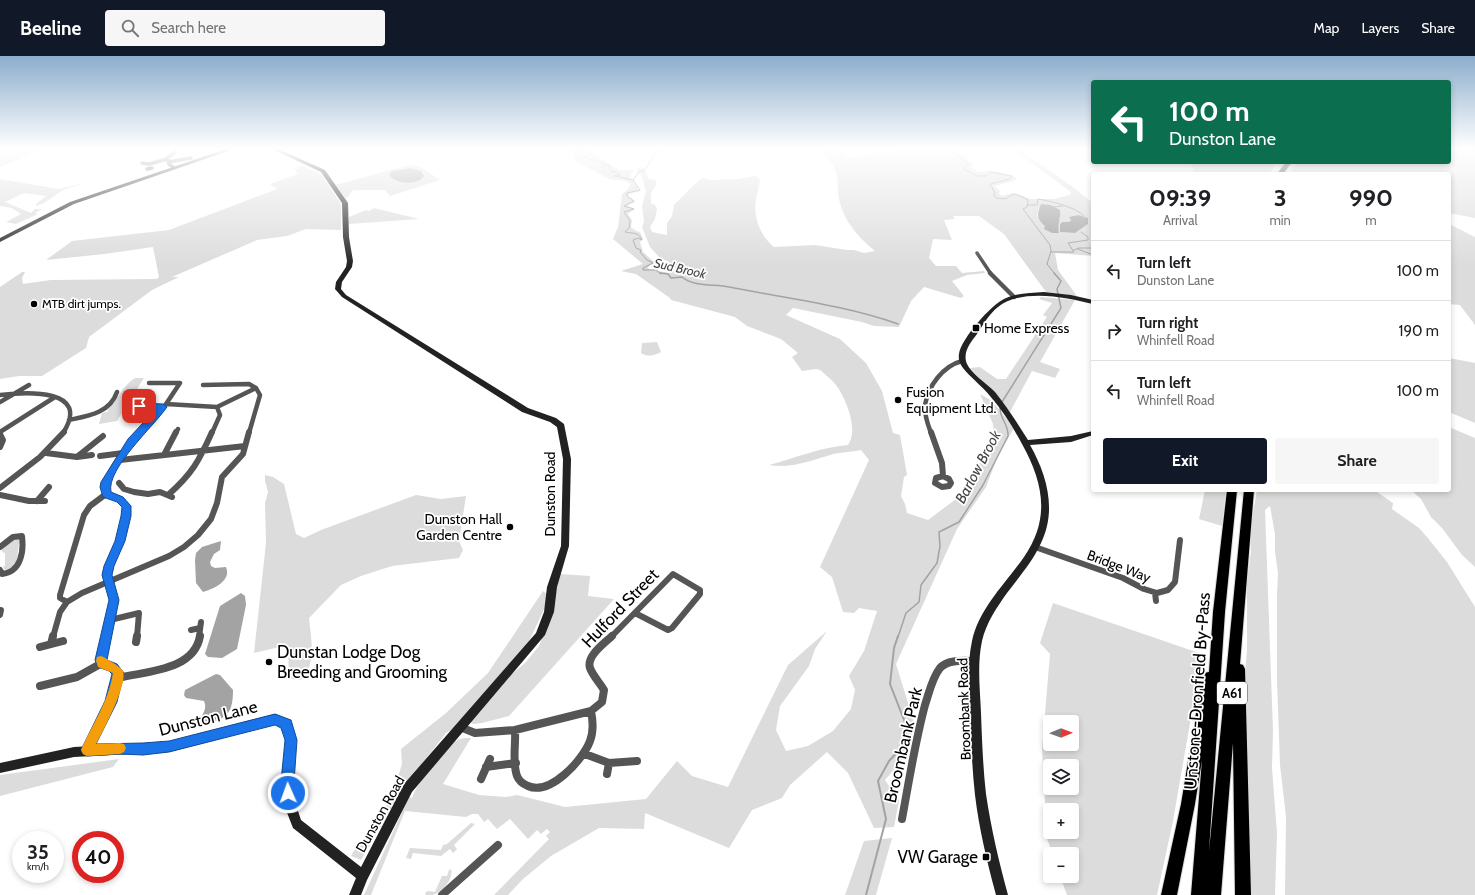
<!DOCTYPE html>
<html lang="en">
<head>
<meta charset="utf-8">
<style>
  :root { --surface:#fff; --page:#f6f6f6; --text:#202124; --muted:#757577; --line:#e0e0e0; --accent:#111827 }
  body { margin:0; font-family:Cabin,sans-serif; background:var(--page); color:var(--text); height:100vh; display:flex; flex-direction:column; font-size:15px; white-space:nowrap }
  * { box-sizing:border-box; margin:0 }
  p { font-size:13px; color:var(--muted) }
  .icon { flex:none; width:22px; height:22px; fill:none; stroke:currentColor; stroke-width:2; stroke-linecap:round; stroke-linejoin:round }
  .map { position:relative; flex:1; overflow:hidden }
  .panel { position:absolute; left:1091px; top:116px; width:360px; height:320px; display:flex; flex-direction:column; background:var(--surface); border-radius:4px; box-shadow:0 2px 6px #0003 }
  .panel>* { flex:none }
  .banner { position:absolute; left:1091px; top:24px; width:360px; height:84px; border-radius:4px; box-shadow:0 2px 6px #0003; background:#0b6e4f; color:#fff; overflow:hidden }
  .needle { width:26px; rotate:89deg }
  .controls { position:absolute; left:1043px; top:659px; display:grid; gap:8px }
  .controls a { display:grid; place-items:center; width:36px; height:36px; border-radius:4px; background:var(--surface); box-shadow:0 2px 6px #0003; font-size:20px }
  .speed { position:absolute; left:12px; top:775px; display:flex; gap:8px; font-size:20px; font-weight:700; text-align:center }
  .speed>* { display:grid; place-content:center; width:52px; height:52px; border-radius:50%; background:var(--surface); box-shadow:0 2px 6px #0003; line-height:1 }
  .speed small { font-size:10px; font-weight:400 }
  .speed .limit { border:6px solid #d22; background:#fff; color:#111 }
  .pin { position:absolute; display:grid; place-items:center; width:34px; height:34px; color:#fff; margin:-17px; border-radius:8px; box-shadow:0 2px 6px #0006 }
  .me { position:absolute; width:44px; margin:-22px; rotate:358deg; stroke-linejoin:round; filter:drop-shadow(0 0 3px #0008) }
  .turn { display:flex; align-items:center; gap:14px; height:84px; padding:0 12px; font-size:18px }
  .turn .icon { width:52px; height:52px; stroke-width:2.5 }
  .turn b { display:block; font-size:28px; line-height:34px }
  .eta { display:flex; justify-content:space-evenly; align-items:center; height:68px; text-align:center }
  .eta b { font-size:24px; font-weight:700; line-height:28px }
  .cta { display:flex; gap:8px; margin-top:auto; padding:8px 12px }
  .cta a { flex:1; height:46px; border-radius:4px; background:var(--accent); color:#fff; font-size:16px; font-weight:700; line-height:46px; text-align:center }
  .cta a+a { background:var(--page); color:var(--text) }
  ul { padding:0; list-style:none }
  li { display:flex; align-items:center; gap:12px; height:60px; padding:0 12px; border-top:1px solid var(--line) }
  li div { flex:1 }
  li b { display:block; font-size:15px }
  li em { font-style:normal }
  header { display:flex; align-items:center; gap:24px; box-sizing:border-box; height:56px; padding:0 20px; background:var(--accent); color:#fff }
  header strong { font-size:19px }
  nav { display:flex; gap:22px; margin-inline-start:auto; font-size:14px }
  .search { width:280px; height:36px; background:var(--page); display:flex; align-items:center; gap:10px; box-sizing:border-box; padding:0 14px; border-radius:4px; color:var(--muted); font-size:15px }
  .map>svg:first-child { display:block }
  .green { fill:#dcdcdc; fill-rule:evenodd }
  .water { fill:#a3a3a3 }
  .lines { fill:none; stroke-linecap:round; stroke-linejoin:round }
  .stream-far2 { stroke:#a3a3a3; stroke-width:1 }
  .stream-far1 { stroke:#a3a3a3; stroke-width:1.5 }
  .stream { stroke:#a3a3a3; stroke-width:2 }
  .highway-casing { stroke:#dbdbdb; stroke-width:2 }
  .street-far3 { stroke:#555; stroke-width:3.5 }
  .street-far2 { stroke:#555; stroke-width:4.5 }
  .street-far1 { stroke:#555; stroke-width:6 }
  .street { stroke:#555; stroke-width:8 }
  .secondary { fill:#222; fill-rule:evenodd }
  .highway { fill:#000; fill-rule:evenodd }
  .route { fill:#1a73e8; stroke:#114b97 }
  .slow { fill:#f59e0b }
  .poi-dot { fill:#000; stroke:#fff; stroke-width:1.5 }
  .labels { text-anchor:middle; stroke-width:3.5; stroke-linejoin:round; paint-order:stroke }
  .far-poi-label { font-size:12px; fill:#000; stroke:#fff; text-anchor:start }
  .far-water-label { font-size:13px; font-style:italic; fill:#444; stroke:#fff }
  .shield { fill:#fff; stroke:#4c4c4c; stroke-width:1 }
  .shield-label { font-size:13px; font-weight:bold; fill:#000 }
  .poi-label { font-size:14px; fill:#000; stroke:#fff; text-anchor:start }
  .street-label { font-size:14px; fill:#000; stroke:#fff }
  .water-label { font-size:15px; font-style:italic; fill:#444; stroke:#fff }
  .near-street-label { font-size:17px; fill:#000; stroke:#fff }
  .near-poi-label { font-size:17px; fill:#000; stroke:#fff; text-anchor:start }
</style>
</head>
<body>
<header>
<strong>Beeline</strong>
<div class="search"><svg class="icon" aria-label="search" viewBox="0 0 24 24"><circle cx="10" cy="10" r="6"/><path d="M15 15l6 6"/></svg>Search here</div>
<nav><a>Map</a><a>Layers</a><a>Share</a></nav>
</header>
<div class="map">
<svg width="1475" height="839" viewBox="0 0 1475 839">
  <rect width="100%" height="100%" fill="#fff"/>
  <path class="green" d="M0,92H46L0,111Z
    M572,92H585L619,114H634L629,122L634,123L637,131L641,135L629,138L628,140L635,145L634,147L630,148L628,150L635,153L628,158L632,164L631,171L636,175L640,176L643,183L640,186L643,196L654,206L648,211L649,213L669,217L676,213L668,205L661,203L650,191L642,171L644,166L642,150L646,135L641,118L637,117L638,115L637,112L642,111L646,116L649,123L656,124V129L651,137V147L655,149L657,152L655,163L650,171L652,176L667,179V167L672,160L674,149L699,124L704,122L711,124L737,123L756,120L760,124C759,131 757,137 756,143C753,162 760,179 774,191L815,189L847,194H854L864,197L875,195C857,180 841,162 838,137C837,130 839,123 836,116C833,108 826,101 821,94L842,96L848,102L918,92H951L960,97L974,109L971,112C980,119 983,114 992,115C1001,116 1010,118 1017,122L1014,125L994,130L1000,135L999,138L1002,140L1014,137L1031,143H1054L1070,139L1071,136L1011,92H1017L1073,131L1093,147V200L1055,197L1058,214L1077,240L1046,236L1004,178L979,160H953L955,163L944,164L952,184L933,183L929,202L936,210H956L962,217L984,215L985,217L967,219L952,225L964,240L961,242L924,231L911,245L899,271L874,270L862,266L793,252L786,259L840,283L866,307L882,335L893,377L900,379L907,419L904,421L901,440L905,448L907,457L928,464L956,443L970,427L994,378L993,368L980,338L992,345L1014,372L998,400L986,431L957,473L896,608L914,666L908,697L885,724L899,745L894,771L874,772L848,717L827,696L790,729L782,742L752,754L729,792L645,757L644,773L599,772L551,800L523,823L508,839H494L549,783L546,780L550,776L547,773L541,778L537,774L528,783L510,763L497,773L488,763L484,766L478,758H472L466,761L405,755L371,839H364L409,741L412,742C418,725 442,691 458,684C462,682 467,682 471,682L443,728L479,739L506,741L517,739L565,751L646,743L677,705L692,720L728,731L788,609L827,575L815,593L809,610L780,650L776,674L786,695L808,690L833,675L851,653L855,634L849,620L864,595L877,555L859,552L854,557L843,556L832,521L820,511L869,404L861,394C851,396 840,396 830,399C810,405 790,413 769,409C795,402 822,391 848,389C858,375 848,349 840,335C836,327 827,320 820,314L816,313L802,315L792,301L798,297L781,283L747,270L735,261L671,244L670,242L636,218L621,215L643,208L613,183L618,171L622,138L629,132L630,128L627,125L609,123L575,105ZM1039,153L1060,162L1058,167V174L1052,177L1045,173V170L1037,160ZM1078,159L1088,168L1075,177L1060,176V168L1062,166H1069L1071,164L1069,161Z
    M1449,92H1475V162L1449,157V118H1289L1298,106H1449Z
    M1190,106H1277L1269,118H1195Z
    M302,109L322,119L341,148V174L306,173L287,180L257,184L172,221H179L152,234L89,281L86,292L42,320H19L0,323V231L22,216H25L22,222L23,228L51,224L157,223L159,221L153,191L104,198L46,204L72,185L169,174L277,133L270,128L298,118L295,113Z
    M408,109L421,111L440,124L390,140L385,134H353L346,143L336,129Z
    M0,123L59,133L85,127L63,134L44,147L36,150V148L46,140L24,137L5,146L31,157L35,153H42L35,157L38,158L16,168L6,166L21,158L12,152L0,150Z
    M374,152L419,163L348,168L349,161L366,154L369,155Z
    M1449,168L1475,181V269L1460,249L1449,248Z
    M1041,241L1075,244L1040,306L1060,313L1055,322L1032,315L1010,356L970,312L980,311L997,323H1006L1047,261L1043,259L1052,247L1039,243Z
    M657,286L661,296C654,300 648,301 641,297L642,287Z
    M1449,302L1475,307V367L1449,356Z
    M135,322H144L117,365L99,368L102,357L109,355L107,353C118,344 122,330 135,322Z
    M1449,371L1475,382V511L1462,499L1442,472L1431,461L1421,443L1411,434H1449Z
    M265,419L273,421L284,428L296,478L304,482L321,474L416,439L441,443L466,440L459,485L463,494L459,502L392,510L361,520L341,529L309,562C311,583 317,608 301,624L289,623L288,589L254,597L266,487L265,447L268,436L265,425Z
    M1205,434H1226L1222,470L1199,463Z
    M1257,434H1374L1393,447L1392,453L1419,472L1427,481L1447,506L1475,551V839H1285L1286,761L1280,709L1277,624V538L1278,517L1275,496V478L1270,450L1265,454L1273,675L1272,712L1277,777L1275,839H1250L1244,628L1247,594V527L1251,495V469Z
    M20,482L21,487L19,488L16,510L6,515L3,512L5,509V497L2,496V494L11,484Z
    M560,518L590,520L588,540L614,543L509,660L482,667L473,668L470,666L506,623L525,607L539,590L551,558Z
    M543,535L547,538L546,549L526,592L452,674L446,677L403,732L361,804L351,800L358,788L376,769L393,737L402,708L401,693L446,657L488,617Z
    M1053,547L1202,598L1173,765L1157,839H1067L1060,820H1072V798H1053L1047,783L1042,693L1050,598L1040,587ZM1050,666H1072V688H1050ZM1050,710H1072V732H1050ZM1050,754H1072V776H1050Z
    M119,703L113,711L0,740V719Z
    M471,767L475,768L454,789L457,793L453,797L450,793L441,800L413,797L411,803L406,802L410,792L441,794L443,789L447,788Z
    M892,782L876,839H845L864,785Z
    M451,813C454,823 442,836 433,839C431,839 428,839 426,839L425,837L428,835L435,836L442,820H447L449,814Z"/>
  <path class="water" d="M411,112L421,115L424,120C417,130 396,128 389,119L392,115Z
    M1041,148L1051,149L1060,154C1061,162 1057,168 1059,177H1052L1044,173L1045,170C1036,162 1037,159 1041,148Z
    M1078,159L1088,162V168L1075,177L1060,176V168L1062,166H1069L1071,164L1069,161Z
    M221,485L220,494L214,498L210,506L211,510L215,512L226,511C232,525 213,533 203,536L196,527L195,504L196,497L202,491Z
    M241,537L245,540L246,549L237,593L222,602L208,601L205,598L220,550Z
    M216,618L220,619L233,634C233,662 224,662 200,670L198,667C201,660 208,654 204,645L186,642L184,639L185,634Z"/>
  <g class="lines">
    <path class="stream-far2" d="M579,92L580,94L577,96H584L589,99L583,102H588L603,107V109H610L609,111L612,116H617L620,119L614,120L633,124L640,134L627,137V140L634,145L624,150L634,153L624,156L630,165L629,172L625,176C632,178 638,175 642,184L638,182L633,184L636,192L641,194L640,196L647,204L653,207L643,212V214H656L661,218
      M947,92L969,108L964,111V113L977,120H986L990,116L1012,120L1010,123L990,128L995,137L994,139L996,142L1006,143C1015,135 1018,139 1028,144L1027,151L1023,153L1050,189L1051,195L1047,208L1055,218
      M634,123L639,115H644L659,92
      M1028,149H1037L1038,143C1050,145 1076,151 1084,160
      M1054,151L1063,150
      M1078,193L1093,199
      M1074,194L1079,192H1093
      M1051,196H1074L1068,187L1088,184V181L1081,176"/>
    <path class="stream-far1" d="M660,217L668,218L671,222L682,221C694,231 714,228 729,231C784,242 845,249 898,268
      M1002,346L1061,252L1057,233L1061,225L1054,217
      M898,581L906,557L919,546L921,529L937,507L940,490L939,476L959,466L983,429L1008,380C1009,369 1000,363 1000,352"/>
    <path class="stream" d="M866,839L886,763L878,725L889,705L905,688L906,669L890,628L894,592L898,580"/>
    <g class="highway-casing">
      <path id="highway" d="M1286,106H1292L1283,118H1277Z
        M1227,434H1237L1225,556L1209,795L1244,434H1254L1240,608L1243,609L1245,613L1251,839H1235L1233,687L1221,839H1191L1202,704L1195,748L1177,839H1161L1181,748L1202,621L1204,617L1209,616L1213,556Z"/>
    </g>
    <path class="street-far3" d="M168,106L191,102
      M142,107L149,108L167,103
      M173,111L169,108L167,102L175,96
      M147,113L152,112
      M977,197L991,218"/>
    <path class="street-far2" d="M990,217L1014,241
      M149,327H180
      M203,329L249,328L256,332L260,339L249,377
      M0,339C26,336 92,332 63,377
      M0,346L29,329
      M166,348L217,351L220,359L212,377
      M132,350L163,351
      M217,351L256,332
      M69,364C88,360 110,357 117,336
      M0,376L55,341
      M139,377L166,348L180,327
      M176,377L178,373
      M931,377C928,369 924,359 925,349C928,330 943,310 962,305"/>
    <path class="street-far1" d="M931,376L942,407L943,420
      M0,378L3,384L0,391
      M46,397L77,401L92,399
      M164,399L176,376
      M78,400L103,380
      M100,400L123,397
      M120,404L245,390
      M943,420L949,423L951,427L949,430L942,431L935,427L936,422Z
      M119,427L124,433L134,436L148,438L160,436L172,441
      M0,432L40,401L64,376
      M106,438C103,418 128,391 140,376
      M106,438L120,443L127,450L120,485L109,510L107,519L114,544L106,581
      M0,439L29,445H45
      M168,439C192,418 199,405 212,376
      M37,445L49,431
      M0,491L13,481L22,480C24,496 21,516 2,518L0,514
      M1035,491L1123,522L1144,533L1157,537L1168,534L1175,526L1180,484
      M1155,537L1156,545
      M67,546L60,542V539L84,459L90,450L106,438
      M0,559L1,554
      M110,564L139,557L137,581
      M191,574L200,572
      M53,581L60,556L67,546L82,537L169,500L184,491L198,479L211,463L217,447L222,421L243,398L249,376
      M199,581L201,566
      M611,581L673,518L700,534V538L672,572L668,574L635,557"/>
    <path class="street" d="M136,586L137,580
      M51,588L53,580
      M40,591L63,585
      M118,622C146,615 194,615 200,580
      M40,630L77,621L102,607
      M460,671L475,677L515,674L591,655L602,646L604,634C600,627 593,620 590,612C586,600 605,587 612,580
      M515,674C516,688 512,706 517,720C519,725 523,728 528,730C550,740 583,704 590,685C594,675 593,665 591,655
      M87,694L111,646L118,617L113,611L102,607L101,604L106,580
      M585,698L609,707L637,705
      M486,711L516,707
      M607,718L609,707
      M481,723L490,703
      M902,763C909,725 915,686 925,649C929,637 932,622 940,612C948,603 964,605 975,605
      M442,839L498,789"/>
    <path class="secondary" d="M229,92H237L74,148L0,186V182L70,146Z
      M270,92H276L325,114L348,147L349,181L353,205L352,211L342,226L341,233L346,239L528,352L556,362L564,368L571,403L569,490L557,531L554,556L545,579L412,736L367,824L361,839H349L356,822L293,772L284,749L281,726L286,684L282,671L275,668L169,696L74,701L0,717V707L74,691L169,686L275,658L291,665L296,684L293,726L296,749L301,764L361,811L404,728L536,577L544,556L547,531L561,490L563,403L557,371L550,366L522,356L342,241L335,233L336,226L346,211L347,205L343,181L342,147L321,116Z
      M1044,236L1071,239L1093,244V248C1066,241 1022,232 998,251C989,258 983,269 977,278C971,286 962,296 967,308C971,317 987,328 995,336C1007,351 1018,368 1028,384L1071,380L1093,375V379L1071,386L1030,389C1047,419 1057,454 1041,487C1033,505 1019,521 1007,537C997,551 986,567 982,585C977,608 980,633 981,657C982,684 983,712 986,738C991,772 999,806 1008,839H996C987,806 979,772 975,739C972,712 971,684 970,657C969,633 967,608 972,585C979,552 1006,527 1024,501C1051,462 1043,426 1022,388C1013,371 1003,355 990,340C982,330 971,322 963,312C960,308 958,303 959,298C961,283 991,249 1004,243C1016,237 1030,237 1044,236Z"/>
    <use href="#highway" class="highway"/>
  </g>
  <linearGradient id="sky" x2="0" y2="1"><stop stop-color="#8cadcc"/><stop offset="0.44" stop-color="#fff"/><stop offset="1" stop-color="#fff" stop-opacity="0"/></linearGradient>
  <rect width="1475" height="210" fill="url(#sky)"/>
  <path class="route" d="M139,347L163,348L167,351C154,370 106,413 111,436L123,441L131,450V460L125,485L114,510L112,519L119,544L107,604L117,608L124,617L117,646L96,688L143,687L169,685L275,658L291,664L297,684L294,726L295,737L293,742L288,744L284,742L281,726L285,684L281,672L275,669L169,696L143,699L120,698L87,700L83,698L81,694L105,645L112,618L109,615L98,611L95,604L109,544L102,519L104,510L115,485L121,460L122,451L117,446L103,441L100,431L101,426L128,383L156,353L136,352L135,350L136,348Z"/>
  <path class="slow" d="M101,600C106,602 121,611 123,615C128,628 103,675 96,688L120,687L124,688L126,692L124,696L120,698L87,700L83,698L81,694C92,669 109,645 113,617L98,611L96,605L97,601Z"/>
  <g class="poi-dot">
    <circle cx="34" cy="248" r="4"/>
    <rect x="972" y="268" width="8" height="8" rx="2"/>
    <circle cx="898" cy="344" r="4"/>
    <circle cx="510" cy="471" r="4"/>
    <circle cx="269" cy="606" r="4"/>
    <rect x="982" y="797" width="8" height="8" rx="2"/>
  </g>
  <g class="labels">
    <g class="far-poi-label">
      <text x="42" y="252">MTB dirt jumps.</text>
    </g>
    <g class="far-water-label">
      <text transform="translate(680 212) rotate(13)" y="5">Sud Brook</text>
    </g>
    <rect class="shield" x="1217" y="626" width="30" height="22" rx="3"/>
    <g class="shield-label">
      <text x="1232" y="642">A61</text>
    </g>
    <g class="poi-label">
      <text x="984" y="277">Home Express</text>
      <text x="906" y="341">Fusion<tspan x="906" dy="16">Equipment Ltd.</tspan></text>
      <text x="502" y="468" text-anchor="end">Dunston Hall<tspan x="502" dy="16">Garden Centre</tspan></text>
    </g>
    <g class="street-label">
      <text transform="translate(550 438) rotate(-90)" y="5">Dunston Road</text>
      <text transform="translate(1119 510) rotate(21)" y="5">Bridge Way</text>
      <text transform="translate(964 653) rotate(-92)" y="5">Broombank Road</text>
      <text transform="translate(380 758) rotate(-61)" y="5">Dunston Road</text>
    </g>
    <g class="water-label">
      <text transform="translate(978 411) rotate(-62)" y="5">Barlow Brook</text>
    </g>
    <g class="near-street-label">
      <text transform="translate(620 552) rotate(-46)" y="6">Hulford Street</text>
      <text transform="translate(1197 635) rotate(-86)" y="6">Unstone-Dronfield By-Pass</text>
      <text transform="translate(208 662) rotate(-14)" y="6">Dunston Lane</text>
      <text transform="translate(903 689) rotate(-77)" y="6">Broombank Park</text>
    </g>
    <g class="near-poi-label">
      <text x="277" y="602">Dunstan Lodge Dog<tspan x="277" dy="20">Breeding and Grooming</tspan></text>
      <text x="978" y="807" text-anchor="end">VW Garage</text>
    </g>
  </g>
</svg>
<div class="controls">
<a><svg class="needle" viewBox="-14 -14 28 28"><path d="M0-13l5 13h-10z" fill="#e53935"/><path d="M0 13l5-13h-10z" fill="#757577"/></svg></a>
<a><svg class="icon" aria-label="layers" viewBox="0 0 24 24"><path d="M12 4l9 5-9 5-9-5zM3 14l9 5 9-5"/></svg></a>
<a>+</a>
<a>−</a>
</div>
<div class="speed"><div>35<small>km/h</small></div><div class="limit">40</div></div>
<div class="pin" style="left:139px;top:350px;background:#d93025"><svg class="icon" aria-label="arrive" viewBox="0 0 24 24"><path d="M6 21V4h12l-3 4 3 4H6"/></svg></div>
<svg class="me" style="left:288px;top:737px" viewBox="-20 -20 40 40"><circle r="17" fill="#1a73e8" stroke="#fff" stroke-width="3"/><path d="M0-11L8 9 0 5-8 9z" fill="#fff"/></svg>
<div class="banner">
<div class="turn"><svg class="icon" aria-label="left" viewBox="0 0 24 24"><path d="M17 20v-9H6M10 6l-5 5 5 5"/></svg><div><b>100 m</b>Dunston Lane</div></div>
</div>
<section class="panel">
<div class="eta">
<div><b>09:39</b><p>Arrival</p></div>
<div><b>3</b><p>min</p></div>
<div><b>990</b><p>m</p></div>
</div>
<ul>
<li><svg class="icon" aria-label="left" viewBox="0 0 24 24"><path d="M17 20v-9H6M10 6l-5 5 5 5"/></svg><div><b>Turn left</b><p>Dunston Lane</p></div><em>100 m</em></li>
<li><svg class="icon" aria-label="right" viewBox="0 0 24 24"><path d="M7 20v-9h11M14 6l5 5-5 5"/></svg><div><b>Turn right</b><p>Whinfell Road</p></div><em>190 m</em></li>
<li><svg class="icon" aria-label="left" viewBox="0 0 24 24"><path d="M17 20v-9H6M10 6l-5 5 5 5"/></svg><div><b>Turn left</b><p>Whinfell Road</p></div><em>100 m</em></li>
</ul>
<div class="cta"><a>Exit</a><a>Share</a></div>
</section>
</div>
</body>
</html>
